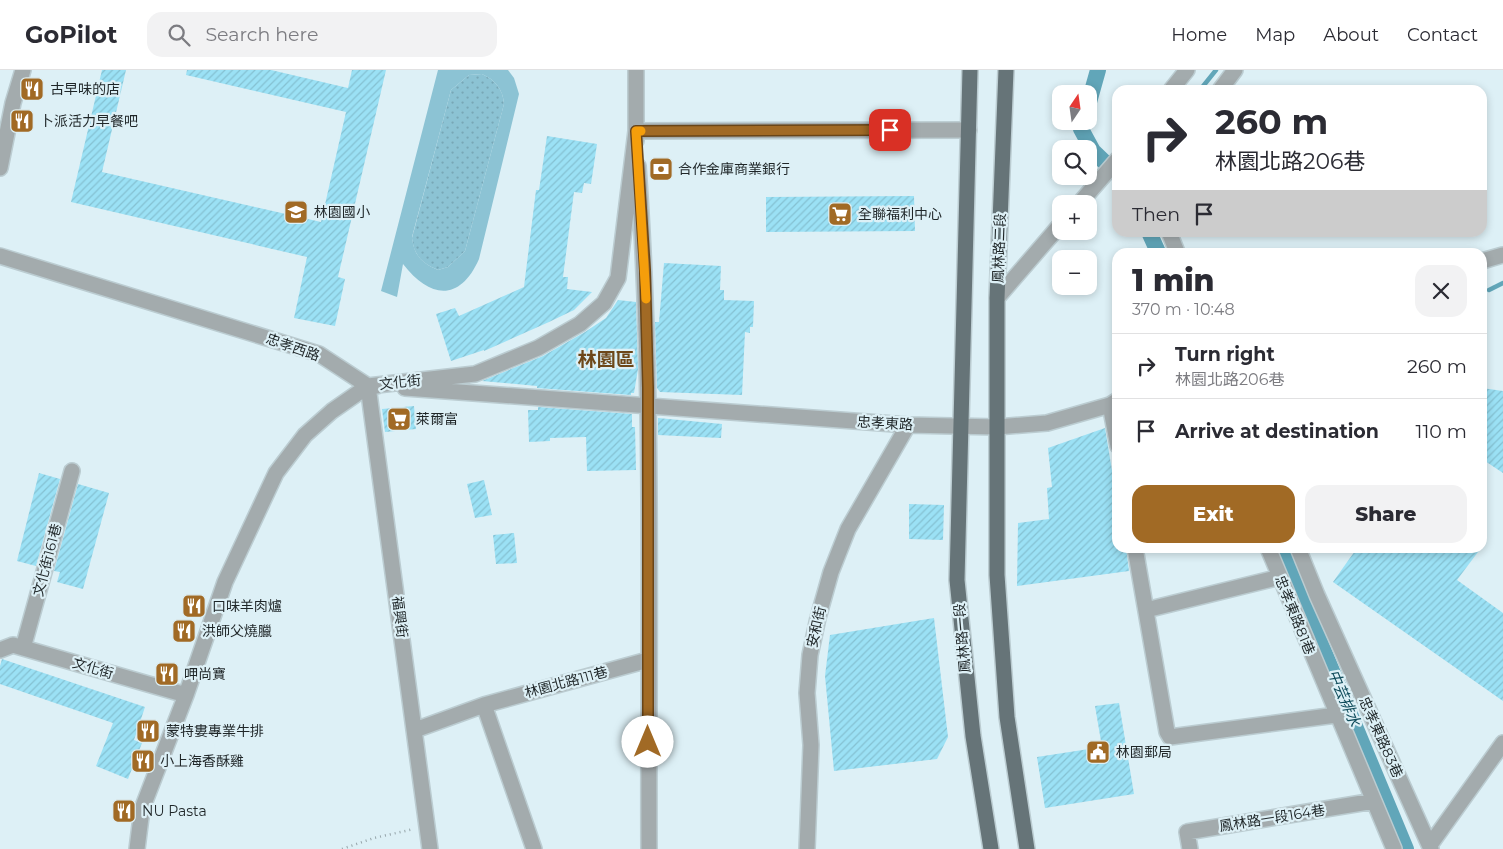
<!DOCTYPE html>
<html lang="en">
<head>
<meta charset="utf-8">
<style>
  :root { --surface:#fff; --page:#f2f2f3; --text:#2b2b33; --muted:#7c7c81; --line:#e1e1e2; --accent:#a16a25 }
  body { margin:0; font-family:Montserrat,"Noto Sans TC",sans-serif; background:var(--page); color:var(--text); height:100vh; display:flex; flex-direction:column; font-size:19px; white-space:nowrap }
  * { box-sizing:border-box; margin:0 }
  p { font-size:16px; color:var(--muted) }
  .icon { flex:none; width:28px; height:28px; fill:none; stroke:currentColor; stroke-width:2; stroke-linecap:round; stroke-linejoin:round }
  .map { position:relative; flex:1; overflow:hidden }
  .panel { position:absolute; left:1112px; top:178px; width:375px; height:305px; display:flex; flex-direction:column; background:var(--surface); border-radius:15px; box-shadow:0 2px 8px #0003 }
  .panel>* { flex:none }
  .guide { position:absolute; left:1112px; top:15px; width:375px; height:152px; border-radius:15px; box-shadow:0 2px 8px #0003; background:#fff; color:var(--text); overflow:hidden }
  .needle { width:32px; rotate:13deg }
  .controls { position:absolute; left:1052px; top:15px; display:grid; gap:10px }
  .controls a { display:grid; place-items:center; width:45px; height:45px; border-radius:10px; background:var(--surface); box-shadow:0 2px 8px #0003; font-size:25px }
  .pin { position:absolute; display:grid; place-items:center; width:42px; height:42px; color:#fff; margin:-21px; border-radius:10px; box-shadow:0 2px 8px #0006 }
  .me { position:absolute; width:55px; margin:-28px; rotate:0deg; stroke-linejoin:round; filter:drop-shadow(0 0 4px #0008) }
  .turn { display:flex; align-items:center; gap:18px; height:105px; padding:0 20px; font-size:22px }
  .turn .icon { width:65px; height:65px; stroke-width:2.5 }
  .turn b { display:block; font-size:35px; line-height:42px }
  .then { display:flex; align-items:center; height:48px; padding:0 20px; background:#0003; gap:10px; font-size:19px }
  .round { display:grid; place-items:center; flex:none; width:52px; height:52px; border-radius:15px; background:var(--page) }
  .summary { display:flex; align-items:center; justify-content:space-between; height:85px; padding:0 20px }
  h1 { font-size:30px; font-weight:800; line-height:38px }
  .cta { display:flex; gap:10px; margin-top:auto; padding:10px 20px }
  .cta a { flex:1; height:58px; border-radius:15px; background:var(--accent); color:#fff; font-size:20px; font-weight:800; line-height:58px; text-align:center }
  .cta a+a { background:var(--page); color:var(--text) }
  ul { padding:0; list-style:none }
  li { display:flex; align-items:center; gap:15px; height:65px; padding:0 20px; border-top:1px solid var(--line) }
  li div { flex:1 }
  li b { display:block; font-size:19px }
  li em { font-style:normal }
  header { display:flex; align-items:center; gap:30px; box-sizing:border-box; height:70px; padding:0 25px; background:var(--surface); border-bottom:1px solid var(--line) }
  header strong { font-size:24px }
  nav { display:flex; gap:28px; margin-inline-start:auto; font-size:18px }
  .search { width:350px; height:45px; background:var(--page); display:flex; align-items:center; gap:12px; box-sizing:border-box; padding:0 18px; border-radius:15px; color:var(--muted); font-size:19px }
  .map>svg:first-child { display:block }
  .grass { fill:url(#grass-dots) }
  .pitch { fill:#8cc3d4; fill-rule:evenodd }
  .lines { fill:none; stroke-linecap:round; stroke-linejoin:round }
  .stream { stroke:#61a6b9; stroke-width:4.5 }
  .canal { stroke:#61a6b9; stroke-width:16 }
  .building { fill:url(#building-hatch) }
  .minor-casing { stroke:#bbccd1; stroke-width:18 }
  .major-casing { stroke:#bbccd1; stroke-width:18 }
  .path { stroke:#96a5aa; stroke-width:2.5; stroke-dasharray:1 4; stroke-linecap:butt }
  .minor { stroke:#a3abad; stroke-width:15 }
  .major { stroke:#667478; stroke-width:15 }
  .route-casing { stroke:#694518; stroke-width:12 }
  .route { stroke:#a16a25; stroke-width:9 }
  .slow { stroke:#f59e0b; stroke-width:9 }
  .labels { text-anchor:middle; stroke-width:4.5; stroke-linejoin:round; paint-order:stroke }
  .poi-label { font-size:14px; fill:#1f2628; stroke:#ddf0f6; text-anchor:start }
  .street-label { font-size:14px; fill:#1f2628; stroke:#ddf0f6 }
  .water-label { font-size:15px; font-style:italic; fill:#104c5b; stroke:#ddf0f6 }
  .district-label { font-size:19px; font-weight:bold; fill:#6d4719; stroke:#ddf0f6 }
</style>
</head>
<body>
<header>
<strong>GoPilot</strong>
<div class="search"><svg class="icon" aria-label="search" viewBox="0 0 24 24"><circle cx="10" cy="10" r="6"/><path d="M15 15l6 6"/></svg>Search here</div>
<nav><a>Home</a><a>Map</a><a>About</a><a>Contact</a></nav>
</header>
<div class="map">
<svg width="1503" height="779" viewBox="0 0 1503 779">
  <defs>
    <pattern id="grass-dots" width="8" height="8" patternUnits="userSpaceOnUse" patternTransform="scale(1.25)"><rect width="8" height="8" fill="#8cc3d4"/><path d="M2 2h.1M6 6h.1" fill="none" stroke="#78a7b6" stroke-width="1.8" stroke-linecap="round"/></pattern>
    <pattern id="building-hatch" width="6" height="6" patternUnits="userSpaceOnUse" patternTransform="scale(1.25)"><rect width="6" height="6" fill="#9be1f5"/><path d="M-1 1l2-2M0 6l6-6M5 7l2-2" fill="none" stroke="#85c1d2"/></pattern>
  </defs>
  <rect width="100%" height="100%" fill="#ddf0f6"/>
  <path class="grass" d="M482,4C495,10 503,19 504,34L465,181L448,197L438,200C422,193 414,186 412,168L451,20L469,5Z"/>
  <path class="pitch" d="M438,0H508L514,8L519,24L479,189C460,232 430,229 403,194L397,227L381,221ZM482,4C495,10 503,19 504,34L465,181L448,197L438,200C422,193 414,186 412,167L451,20L469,5Z"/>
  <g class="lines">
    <path class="stream" d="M1200,20L1216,0
      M1489,220L1503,213"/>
    <path class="canal" d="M1089,32L1098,0
      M1083,51L1081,59L1093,81L1118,105
      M1149,162L1158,182
      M1281,478L1406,779"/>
  </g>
  <path class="building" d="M102,0H126L102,102L321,152L346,42L186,5L187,0H271L348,18L352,0H386L338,207L345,209L335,256L294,248L307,187L71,132Z
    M547,66L597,74L591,114L584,113L582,123L574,122L563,207H568L567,219L592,222L574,240L549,252L484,281V280L451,291L436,244L455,238L459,246L524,217L536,120H539Z
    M914,126L915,161L766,162V127Z
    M664,193L721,196L720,220H724V230L754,231L753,257H750V263L745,262L742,325L660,322L657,318L655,252H659Z
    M618,230L636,232L638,299L634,323H631V325L537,318V316L482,311L543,286L585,262L606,248Z
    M1482,318L1503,321V403L1482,389Z
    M414,336L416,359L385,362L382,339Z
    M538,337L632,344V357H635L636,400L587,401L586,367L550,368V371L529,372L528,340H538Z
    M658,348L722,354L721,368L658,365Z
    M1105,358L1118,437V478H1126L1129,501L1017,516L1018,453L1049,449L1047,418L1052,417L1048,378Z
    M39,403L60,409L36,496L17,491Z
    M484,410L492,445L475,448L467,414Z
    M78,414L109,423L83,519L57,512L60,502L54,501Z
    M909,434L944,435L943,470L909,469Z
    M514,463L517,493L496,494L493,465Z
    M1357,478H1481L1457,510L1503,543V631L1333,512Z
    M934,548L948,667L937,689L834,701L825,606L830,565Z
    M2,589L145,637L134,670L142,673L128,709L96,696L113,653L0,614V596Z
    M1119,633L1134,724L1045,738L1037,687L1102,677L1095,636Z"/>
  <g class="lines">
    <g class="minor-casing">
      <path id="minor" d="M636,0V71
        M1171,20L1187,0
        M1220,20L1235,0
        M638,96C654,324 648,551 649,779
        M0,98L13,33L23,0
        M1079,134L1118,89
        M1169,162L1177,182
        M0,186L319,284L368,316H377
        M1482,191L1503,185
        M997,228L1061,154
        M368,316L430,779
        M405,318L908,355L997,357L1047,353L1110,335L1118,330
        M1110,335L1118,376
        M1135,478L1167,662L1170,667L1336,645
        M1268,478L1394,779
        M1298,478L1317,525L1431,779
        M1146,540L1280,507
        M23,578L72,401
        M0,580L13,575L186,625
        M415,660L484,635
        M1430,775L1503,673
        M137,779L142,739L186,625L225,512L276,403L305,365L332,341L368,316L475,304L538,278L580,254L604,233L618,208L636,61L969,60
        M534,779L484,635L648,590
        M807,779L811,675L807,623L810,585L818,548L831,502L848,459L908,355
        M1190,779L1187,762L1374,731"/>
    </g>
    <g class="major-casing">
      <path id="major" d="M970,0L957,510L973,666L991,779
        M1006,0L997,228V505L1007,647L1027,779"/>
    </g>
    <path class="path" d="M342,779L374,768L414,759"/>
    <use href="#minor" class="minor"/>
    <use href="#major" class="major"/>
  </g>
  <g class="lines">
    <g class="route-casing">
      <path id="route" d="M648,672V318L645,200L636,61L890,60"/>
    </g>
    <use href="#route" class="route"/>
    <path class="slow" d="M641,61H636L646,229"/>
  </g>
  <defs>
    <g id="restaurant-square" transform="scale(1.25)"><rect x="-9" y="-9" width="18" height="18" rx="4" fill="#a16a25" stroke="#ddf0f6"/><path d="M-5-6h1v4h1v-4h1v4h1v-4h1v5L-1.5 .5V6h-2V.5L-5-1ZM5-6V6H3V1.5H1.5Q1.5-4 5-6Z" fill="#fff"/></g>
    <g id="bank-square" transform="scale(1.25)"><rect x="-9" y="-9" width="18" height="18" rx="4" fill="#a16a25" stroke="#ddf0f6"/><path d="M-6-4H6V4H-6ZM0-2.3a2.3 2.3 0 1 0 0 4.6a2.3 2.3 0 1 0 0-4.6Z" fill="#fff"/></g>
    <g id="school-square" transform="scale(1.25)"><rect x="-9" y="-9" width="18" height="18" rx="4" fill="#a16a25" stroke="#ddf0f6"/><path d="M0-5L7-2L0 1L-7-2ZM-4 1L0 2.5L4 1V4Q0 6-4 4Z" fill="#fff"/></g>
    <g id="supermarket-square" transform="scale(1.25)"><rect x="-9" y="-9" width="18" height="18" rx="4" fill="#a16a25" stroke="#ddf0f6"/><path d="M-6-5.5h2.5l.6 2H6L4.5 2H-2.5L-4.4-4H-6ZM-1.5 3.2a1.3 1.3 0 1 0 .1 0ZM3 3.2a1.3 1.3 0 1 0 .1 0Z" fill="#fff"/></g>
    <g id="civic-square" transform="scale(1.25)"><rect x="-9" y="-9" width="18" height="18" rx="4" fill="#a16a25" stroke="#ddf0f6"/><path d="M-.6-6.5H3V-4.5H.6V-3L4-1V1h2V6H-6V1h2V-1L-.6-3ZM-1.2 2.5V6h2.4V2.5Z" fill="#fff"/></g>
  </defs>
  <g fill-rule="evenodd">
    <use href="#restaurant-square" x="32" y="19"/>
    <use href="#restaurant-square" x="22" y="51"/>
    <use href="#bank-square" x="661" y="99"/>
    <use href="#school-square" x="296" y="142"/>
    <use href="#supermarket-square" x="840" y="144"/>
    <use href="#supermarket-square" x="399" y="349"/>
    <use href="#restaurant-square" x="194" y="536"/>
    <use href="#restaurant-square" x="184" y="561"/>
    <use href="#restaurant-square" x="167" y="604"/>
    <use href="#restaurant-square" x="148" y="661"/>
    <use href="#civic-square" x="1098" y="682"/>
    <use href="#restaurant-square" x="143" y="691"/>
    <use href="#restaurant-square" x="124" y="741"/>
  </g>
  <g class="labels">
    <g class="poi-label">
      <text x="50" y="24">古早味的店</text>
      <text x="40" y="56">卜派活力早餐吧</text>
      <text x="678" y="104">合作金庫商業銀行</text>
      <text x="314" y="147">林園國小</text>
      <text x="858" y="149">全聯福利中心</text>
      <text x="416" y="354">萊爾富</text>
      <text x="212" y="541">口味羊肉爐</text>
      <text x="202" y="566">洪師父燒臘</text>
      <text x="184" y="609">呷尚寶</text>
      <text x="166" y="666">蒙特婁專業牛排</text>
      <text x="1116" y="687">林園郵局</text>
      <text x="160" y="696">小上海香酥雞</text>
      <text x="142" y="746">NU Pasta</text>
    </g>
    <g class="street-label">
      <text transform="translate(999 178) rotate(-88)" y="5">鳳林路二段</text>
      <text transform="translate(293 277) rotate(19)" y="5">忠孝西路</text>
      <text transform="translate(400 312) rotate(-6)" y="5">文化街</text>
      <text transform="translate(885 353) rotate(3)" y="5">忠孝東路</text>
      <text transform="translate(47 490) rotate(-75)" y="5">文化街161巷</text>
      <text transform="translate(1295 545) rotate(68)" y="5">忠孝東路81巷</text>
      <text transform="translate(400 547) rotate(83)" y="5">福興街</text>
      <text transform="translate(816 557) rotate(-77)" y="5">安和街</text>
      <text transform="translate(962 568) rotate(-95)" y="5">鳳林路一段</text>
      <text transform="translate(93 598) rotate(16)" y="5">文化街</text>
      <text transform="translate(566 612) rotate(-15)" y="5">林園北路111巷</text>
      <text transform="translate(1381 667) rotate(66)" y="5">忠孝東路83巷</text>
      <text transform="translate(1272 748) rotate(-9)" y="5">鳳林路一段164巷</text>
    </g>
    <g class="water-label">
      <text transform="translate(1344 628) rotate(67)" y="5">中芸排水</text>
    </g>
    <g class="district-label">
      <text x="606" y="296">林園區</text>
    </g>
  </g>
</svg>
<div class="controls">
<a><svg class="needle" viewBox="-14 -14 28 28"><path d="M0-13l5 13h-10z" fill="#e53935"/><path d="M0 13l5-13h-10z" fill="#7c7c81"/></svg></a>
<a><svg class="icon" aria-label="search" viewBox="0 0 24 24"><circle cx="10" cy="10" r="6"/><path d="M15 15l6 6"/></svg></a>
<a>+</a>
<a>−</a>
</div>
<div class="pin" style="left:890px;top:60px;background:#d93025"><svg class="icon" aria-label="arrive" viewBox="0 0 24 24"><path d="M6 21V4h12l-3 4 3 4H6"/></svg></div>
<svg class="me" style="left:648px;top:672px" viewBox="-20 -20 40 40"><circle r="19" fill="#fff"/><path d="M0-13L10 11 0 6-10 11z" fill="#a16a25"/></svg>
<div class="guide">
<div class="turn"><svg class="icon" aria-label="right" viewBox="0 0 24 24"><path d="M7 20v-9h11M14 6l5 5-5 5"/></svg><div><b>260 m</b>林園北路206巷</div></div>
<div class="then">Then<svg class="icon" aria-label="arrive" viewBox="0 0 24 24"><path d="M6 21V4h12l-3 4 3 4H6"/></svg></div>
</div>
<section class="panel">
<div class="summary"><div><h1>1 min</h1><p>370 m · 10:48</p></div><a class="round"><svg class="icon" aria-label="close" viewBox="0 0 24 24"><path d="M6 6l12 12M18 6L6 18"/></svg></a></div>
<ul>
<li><svg class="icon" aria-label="right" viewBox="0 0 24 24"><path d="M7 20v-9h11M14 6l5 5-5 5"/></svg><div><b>Turn right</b><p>林園北路206巷</p></div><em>260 m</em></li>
<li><svg class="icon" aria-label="arrive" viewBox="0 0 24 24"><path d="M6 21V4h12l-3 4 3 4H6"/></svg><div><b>Arrive at destination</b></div><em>110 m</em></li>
</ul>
<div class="cta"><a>Exit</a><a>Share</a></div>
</section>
</div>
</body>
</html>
